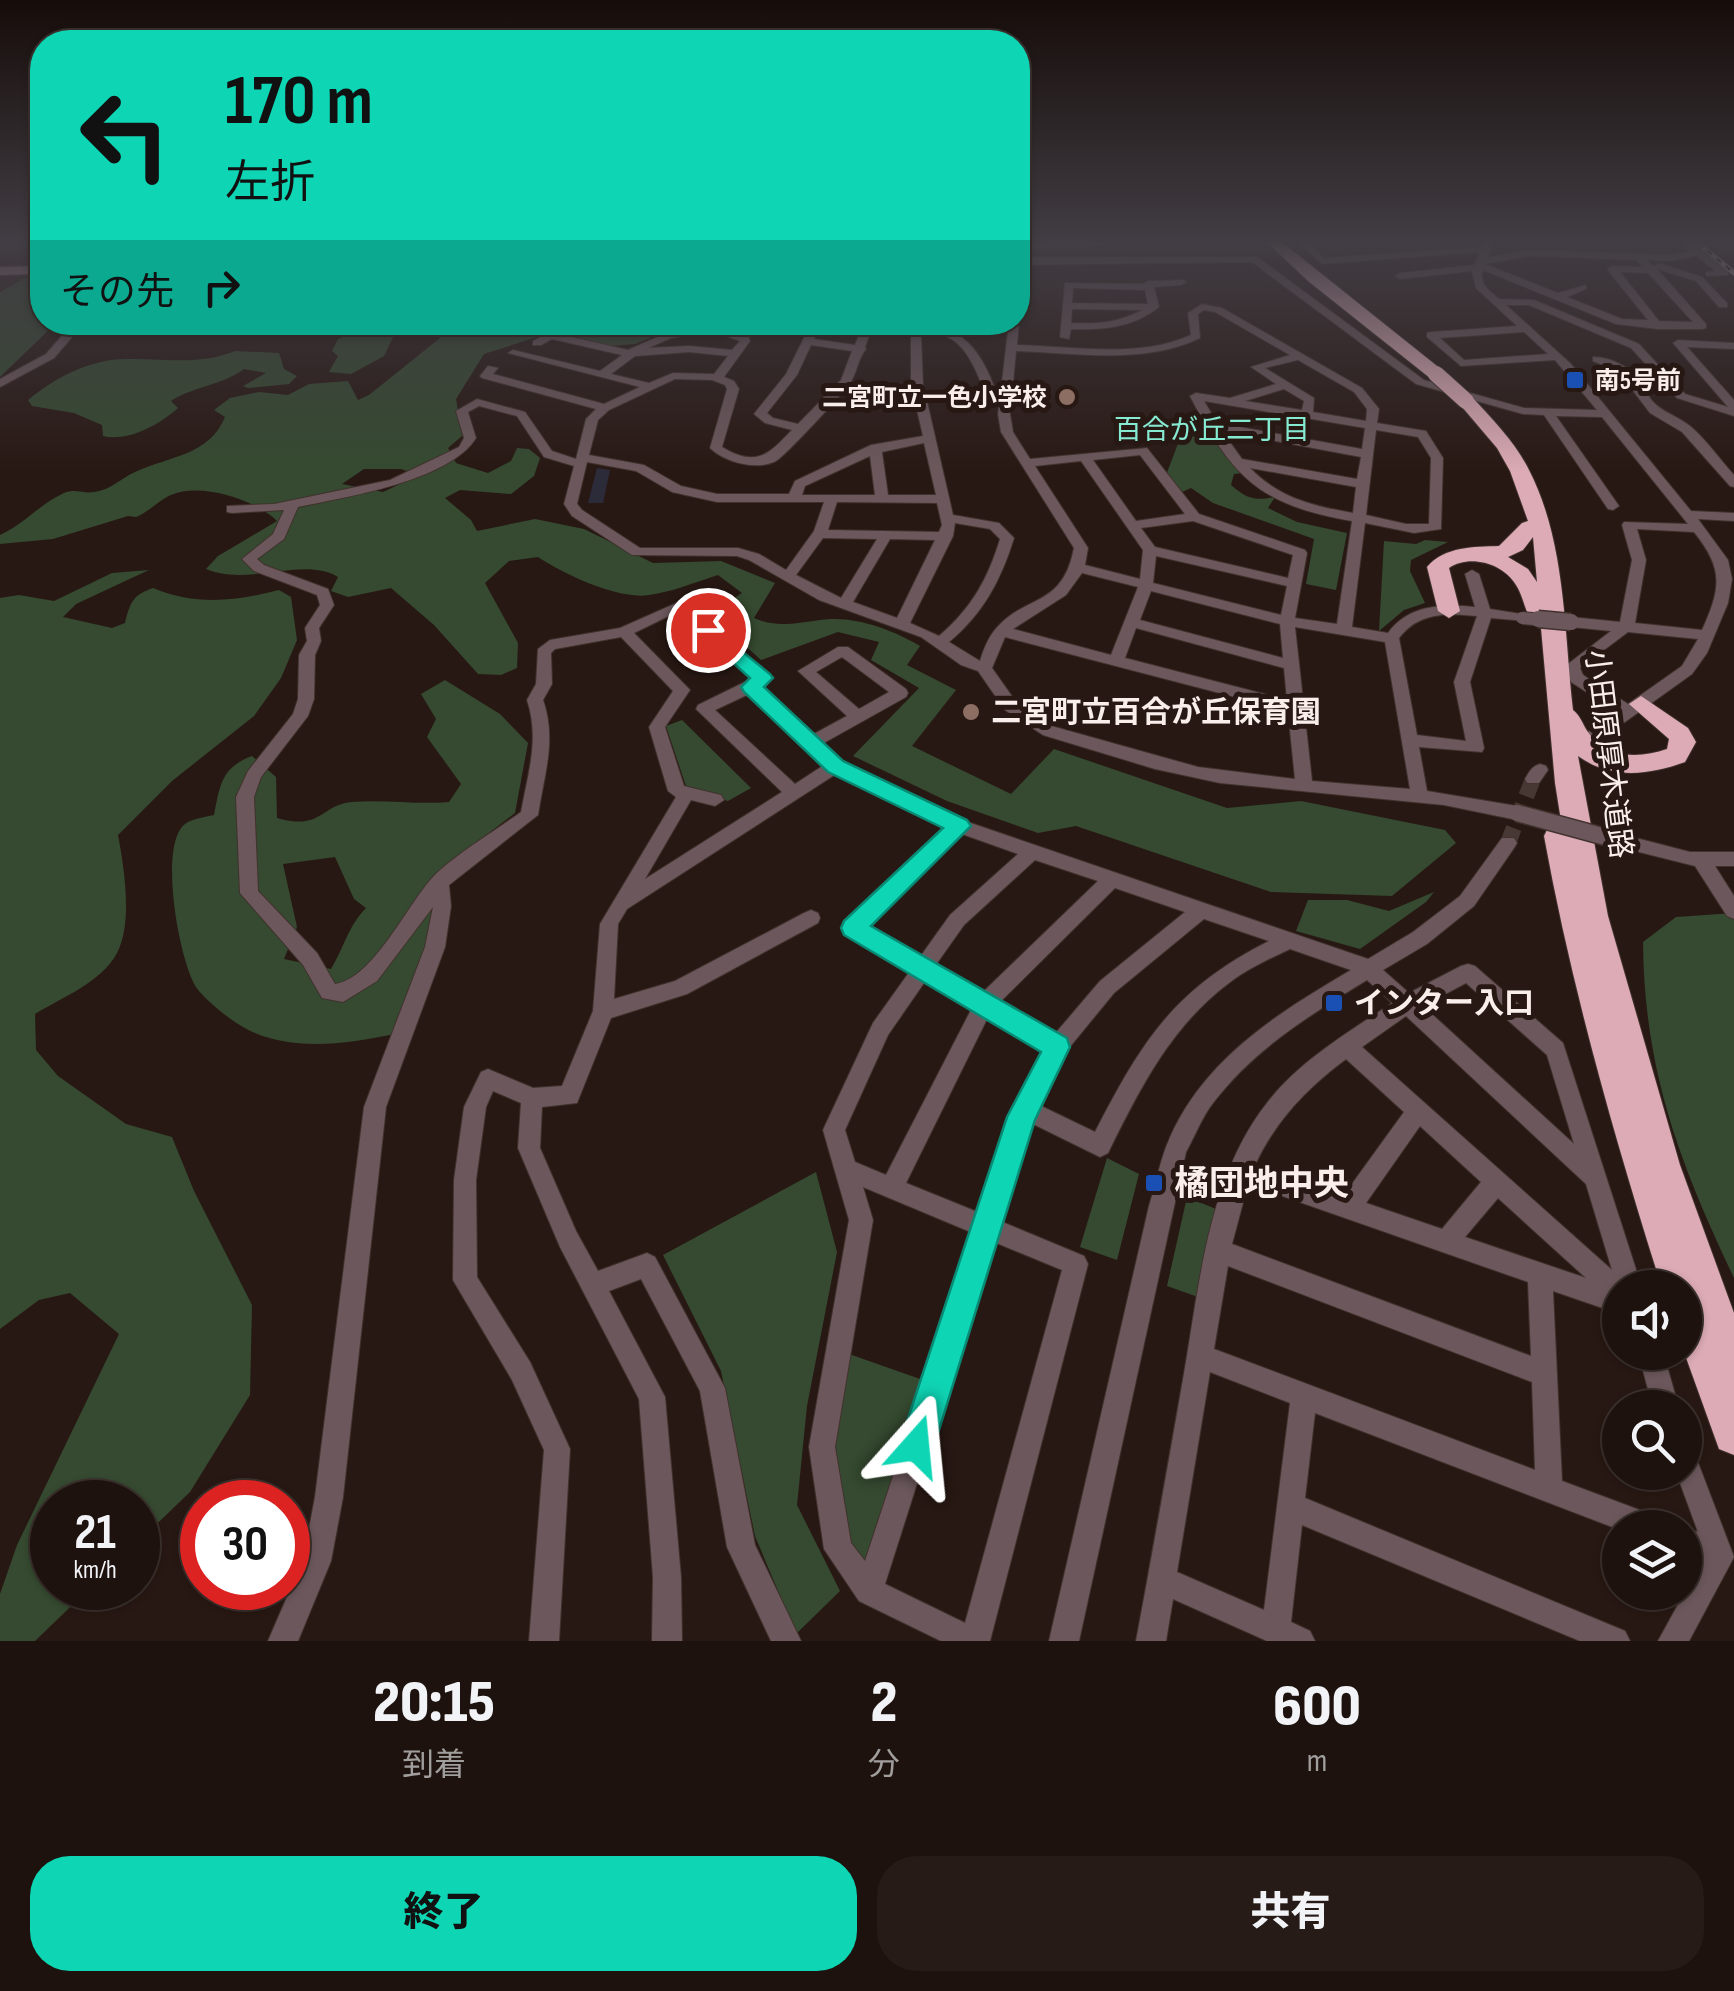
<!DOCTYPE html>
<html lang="ja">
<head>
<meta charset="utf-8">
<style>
  :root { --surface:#1e120e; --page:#261b17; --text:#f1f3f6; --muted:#a19e9e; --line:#3c322e; --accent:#0ed5b4 }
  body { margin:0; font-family:"Sofia Sans Condensed","Noto Sans JP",sans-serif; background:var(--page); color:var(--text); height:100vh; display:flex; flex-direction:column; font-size:38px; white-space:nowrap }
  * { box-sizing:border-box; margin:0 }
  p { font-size:32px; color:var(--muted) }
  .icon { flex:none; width:55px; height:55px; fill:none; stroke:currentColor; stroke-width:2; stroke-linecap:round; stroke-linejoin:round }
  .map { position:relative; height:1641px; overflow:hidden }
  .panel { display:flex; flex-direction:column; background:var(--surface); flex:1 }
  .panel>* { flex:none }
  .banner { position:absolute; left:30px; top:30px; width:1000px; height:305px; border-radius:40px; box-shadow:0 2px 8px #0004,0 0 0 2px var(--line); background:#0ed5b4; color:#111; overflow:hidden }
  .tools { position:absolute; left:1602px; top:1270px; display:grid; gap:20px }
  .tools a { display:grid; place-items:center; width:100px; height:100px; border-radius:50%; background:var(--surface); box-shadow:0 2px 8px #0004,0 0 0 2px var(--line); font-size:50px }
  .speed { position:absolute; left:30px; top:1480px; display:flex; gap:20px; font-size:50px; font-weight:700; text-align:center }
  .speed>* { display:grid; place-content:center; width:130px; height:130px; border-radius:50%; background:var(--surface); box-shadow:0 2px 8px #0004,0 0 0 2px var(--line); line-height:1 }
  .speed small { font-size:25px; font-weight:400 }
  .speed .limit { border:15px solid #d22; background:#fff; color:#111 }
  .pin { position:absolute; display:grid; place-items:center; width:85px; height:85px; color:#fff; margin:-42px; border:5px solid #fff; border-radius:50%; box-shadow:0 2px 10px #0007 }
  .me { position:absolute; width:110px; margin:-55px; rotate:18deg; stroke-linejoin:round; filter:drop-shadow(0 0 8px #0008) }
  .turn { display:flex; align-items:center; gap:35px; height:210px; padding:0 30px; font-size:45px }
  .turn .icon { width:130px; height:130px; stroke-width:2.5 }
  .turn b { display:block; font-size:70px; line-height:85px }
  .then { display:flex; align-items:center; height:95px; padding:0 30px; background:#0003; gap:20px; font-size:38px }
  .eta { display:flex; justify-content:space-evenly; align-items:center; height:170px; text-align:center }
  .eta b { font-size:60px; font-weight:800; line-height:70px }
  .primary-button { display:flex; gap:20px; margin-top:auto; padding:20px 30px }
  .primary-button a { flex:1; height:115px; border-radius:40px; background:var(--accent); color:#111; font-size:40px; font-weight:800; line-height:115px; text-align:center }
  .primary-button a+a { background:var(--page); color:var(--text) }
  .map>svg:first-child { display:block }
  .green { fill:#354a30; fill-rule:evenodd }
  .building { fill:#2c2b3a }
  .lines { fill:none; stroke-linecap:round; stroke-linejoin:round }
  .minor-tunnel { stroke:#473833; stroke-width:16; stroke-dasharray:16 9; stroke-linecap:butt }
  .minor-casing { stroke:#41322d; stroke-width:2 }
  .major-casing { stroke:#41322d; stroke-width:3 }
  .highway-casing { stroke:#41322d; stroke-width:2 }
  .minor { fill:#6c585c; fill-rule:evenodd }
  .major { fill:#bc939c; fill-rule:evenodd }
  .highway { fill:#dcabb5; fill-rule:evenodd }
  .rail-casing { stroke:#c9bdb9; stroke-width:5 }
  .rail { stroke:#281813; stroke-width:2.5; stroke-dasharray:6; stroke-linecap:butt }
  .minor-bridge-far1-casing { stroke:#41322d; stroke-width:14; stroke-linecap:butt }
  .minor-bridge-casing { stroke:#41322d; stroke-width:19; stroke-linecap:butt }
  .highway-bridge-casing { stroke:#41322d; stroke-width:18; stroke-linecap:butt }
  .minor-bridge-far1 { stroke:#6c585c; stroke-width:12 }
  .minor-bridge { stroke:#6c585c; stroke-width:16 }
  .highway-bridge { stroke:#dcabb5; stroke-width:16 }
  .route { fill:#0ed5b4; stroke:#098a75; stroke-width:2.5 }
  .transit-dot { fill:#1a4fb4; stroke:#281813; stroke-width:4 }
  .education-dot { fill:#8d6e63; stroke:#281813; stroke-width:4 }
  .labels { text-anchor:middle; stroke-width:10; stroke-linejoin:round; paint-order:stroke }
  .far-poi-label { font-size:25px; font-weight:bold; fill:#f9eeea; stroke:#281813; text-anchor:start }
  .far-neighbourhood-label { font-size:28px; fill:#86e9d1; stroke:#281813 }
  .poi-label { font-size:30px; font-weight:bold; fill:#f9eeea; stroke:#281813; text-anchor:start }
  .street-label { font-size:30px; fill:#f9eeea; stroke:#281813 }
  .near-poi-label { font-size:35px; font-weight:bold; fill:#f9eeea; stroke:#281813; text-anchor:start }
</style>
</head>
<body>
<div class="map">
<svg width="1734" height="1641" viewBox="0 0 1734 1641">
  <rect width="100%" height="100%" fill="#281813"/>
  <path class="green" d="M42,276V322L56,323L0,377V292L25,278Z
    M342,323H400L384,356L351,374L329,372L338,356L332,351L338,339L354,332Z
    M442,323H744V326L771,334L681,325L635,344L608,346L553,332L484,354L456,399L462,436L448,448L456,463L488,473L511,461L517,448L529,449L540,458L534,476L511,494L460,490L445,498L471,520L477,531L535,519L584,529L653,563L721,561L775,583L754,618C780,630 802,621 831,619C861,618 895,631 920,646L907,665L956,690L912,746L1011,794L1054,749L1227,808L1301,801L1445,830L1456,843L1392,896L1271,892L1076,826L1038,833L947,801L853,756L919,688L871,660L879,642L838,632L761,660L710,614L742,593L718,575C696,582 672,592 649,595C619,600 563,574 538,557L509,561L485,583L518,643L517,668L501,675L478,674L434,625L391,588L348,597L331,591L338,577C304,556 248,587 206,569L218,556L277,521C256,500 201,482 171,495C159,500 149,512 136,517L128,516L53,539L0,544V535C24,524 40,504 64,493C76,488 83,494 94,492C111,490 121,478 135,472C169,456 209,456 225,417L214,410L230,398L259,392L288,395L309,384L348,381L358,400L369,395L440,338ZM364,469H401L419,475L383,492L342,484Z
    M235,351L279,353L284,369L297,376L289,384L248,388L243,386L266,373L244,369C223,385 194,386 171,401L178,408C159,425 128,442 103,436L102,425L74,413L32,406L28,400C56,377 90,359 127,359C166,358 198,366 235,351Z
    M1182,433L1216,440L1243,473L1234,474L1231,485C1247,499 1255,501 1275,497L1268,508L1297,522L1347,533L1336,590L1306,584L1314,539L1213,503L1191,488L1180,493L1166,475Z
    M1425,540L1448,542L1411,560L1410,571L1425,603L1404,610L1379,631L1384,541L1416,544Z
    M149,570L76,604L63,617L112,628L125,623C130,602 133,595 153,588C196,606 236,601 279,590L291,597L297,640L281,678L254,716L172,781L118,835C124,867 133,923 117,953C102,982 61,998 35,1014L36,1050L58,1076L126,1124L172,1137L194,1191L252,1305L250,1395L190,1492L138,1542V1502H52V1588H90L35,1641H0V1594L17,1545L119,1334L70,1293L39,1300L0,1329V598L19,595L54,601L112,573Z
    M445,680L500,714L528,743L515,813L437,873L433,932L394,1034C346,1044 288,1053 243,1027C229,1019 205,1000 196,987C179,960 158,845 185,824C191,819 205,817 214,815C220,785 221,768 252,756L276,777L277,818C322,831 320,805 352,802C384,799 417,805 449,802L461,784L427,737L436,719L421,694ZM335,857L354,899L366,908C348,926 344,948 331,969L284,959L297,927L283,864Z
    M682,720L751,788L728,801L687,789L666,726Z
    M1434,892L1426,902L1360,949L1296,931L1308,900H1347L1389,911Z
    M1734,913V1278C1680,1164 1644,1071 1643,942L1676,917Z
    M1107,1158L1139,1174L1117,1260L1080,1247Z
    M816,1172L837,1252L807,1406L797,1505L840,1591L796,1634L755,1536L721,1371L663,1255Z
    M1187,1197L1216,1209L1198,1297L1167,1286Z
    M849,1354L923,1380L865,1563L851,1543L835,1448Z"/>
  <path class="building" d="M597,468L610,470L603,503H588Z"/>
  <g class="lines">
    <path class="minor-tunnel" d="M1508,843L1533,779"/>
    <g class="minor-casing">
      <path id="minor" d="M1018,243H1106L1101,246L1018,248Z
        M1298,243H1308L1324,258L1483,247L1484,243H1494L1488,257L1530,250L1670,255L1690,252L1680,243H1691L1728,271V275L1706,276V272L1716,271L1696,256L1670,261L1647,260L1654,267L1658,263L1702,277L1727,303V307H1719L1696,281L1657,269L1706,324V328L1702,329H1658L1616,324L1483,270C1478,284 1490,291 1499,299L1534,300L1639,344L1685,394L1728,407L1673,343L1678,340L1734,343V349L1687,347L1734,400V416L1677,398L1631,348L1529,305H1506L1571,364L1691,511L1734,513V521L1698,519L1728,560L1732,579L1728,603L1707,653L1692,674L1597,742H1585L1583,738L1585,734L1617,712L1571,682L1564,667L1611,631L1571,627L1564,622L1571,617L1620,622L1632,560L1622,525L1624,522L1688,524L1602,417L1556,416L1619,506L1613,510L1608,509L1544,415L1523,414L1416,384L1252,262L1023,265V290L1018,293V257H1257L1424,380L1524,408L1597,410L1555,360L1461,366L1427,337V333L1431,332L1517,326L1476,288L1472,271L1400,279L1395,276L1400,273L1474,265L1480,252L1322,264ZM1530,256L1636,260L1643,267L1612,266L1607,269L1648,320L1622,319L1567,297L1586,289V285L1558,293L1485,264ZM1620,272L1648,273L1693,322L1659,321ZM1524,332L1548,354L1464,360L1440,338ZM1637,529L1694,532C1724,569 1721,588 1702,630L1635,623L1646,560ZM1628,632L1698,639L1682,666L1628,704L1583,675L1580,668Z
        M1184,280L1186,282L1181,285L1154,287L1159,307C1133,328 1103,330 1071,329L1069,339L1060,337L1065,283L1143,284L1148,281ZM1073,288L1145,290L1148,304L1072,303ZM1072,309L1142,310C1118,323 1097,324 1071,323Z
        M1202,304L1222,308L1362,388L1379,409L1377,423L1426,431L1443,458L1441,529L1414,533L1365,523L1352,627L1388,633C1409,604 1443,604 1475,607L1465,574L1472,570L1479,574L1490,609L1527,615V621L1491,618L1470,682L1484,748L1482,752L1419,747L1427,791L1517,806L1526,813L1523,818L1517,820L1444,805L1220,783L1155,769L1043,735L1005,710L978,671L961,665L921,637L819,600L749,560L737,556L632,555L572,516L564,504L574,466L544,457L517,416L479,406L468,412L476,438C449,481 346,497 298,507L284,539L257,559L264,565L328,589L334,605L319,628L321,641L315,655L314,699L308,716L261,777L254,797L258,891L317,953L335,984C373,979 407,905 433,877C453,856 496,830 521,812C528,773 540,739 527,700L536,684L538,649L550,640L620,628L681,601L686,602L768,675L771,679L761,688L812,735L847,716L798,671L838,647H848L906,689L908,693L906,697L822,744L841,762L965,821L1368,959L1413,932L1460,896L1502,838H1514L1517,843L1514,848L1474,906L1427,944L1383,970L1409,993L1461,966L1468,964L1475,966L1563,1043L1642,1288H1620V1314L1553,1291L1562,1481L1661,1518L1665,1528H1620V1530L1315,1413L1305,1498L1625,1631L1630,1641H1580L1302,1525L1291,1622L1310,1631L1315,1641H1267L1173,1599L1166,1641H1136C1152,1556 1167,1471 1182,1385C1199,1292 1206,1180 1267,1103C1299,1061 1349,1032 1392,1003L1367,980C1310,1015 1254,1049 1213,1103C1202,1117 1195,1136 1186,1152L1079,1641H1049L1149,1206C1155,1187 1159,1166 1166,1147C1199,1062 1276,1014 1351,970L1290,949C1269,959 1247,969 1229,983C1171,1026 1139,1090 1108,1153L1100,1157L1092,1153L1031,1123L1000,1221L1084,1256L1088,1264L990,1641H941L859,1601L824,1549L809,1447L849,1220L823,1130L873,1023L910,971L846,934L843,928L946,828L836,774L627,909L618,924L614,999L675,981L804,913L811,910L818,913L820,918L818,923L687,994L611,1018L577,1103L542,1107L540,1148L576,1231L598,1271L647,1253L655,1257L725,1388L755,1545L801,1641H771L727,1547L700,1391L641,1279L609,1291L665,1397L681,1577L682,1641H652L653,1577L639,1399L560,1247L518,1148L521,1103L493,1091L486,1107L476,1180L477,1277L530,1362L570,1449L559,1641H529L544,1450L512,1380L453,1280L454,1180L464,1107L481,1072L488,1069L533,1088L562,1086L593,1011L600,924L676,797L668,791L649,727L673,691L621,637L555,649L551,653L552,684L543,700C557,740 544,775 538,815L449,885L451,906L445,947L386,1107L343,1497L331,1561L298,1641H268L303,1560L315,1497L364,1107L425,947L433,907L377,981L343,1002L322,998L303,965L240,893L236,797L248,771L293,714L298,699L299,655L307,641L305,628L320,605L317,595L254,571L242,559L273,534L284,510L232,513L227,512V506L274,504L390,480L459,447L464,438L456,411L477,399L525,412L552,451L576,459L586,419L596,409L482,378L480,376L488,366L498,368L493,374L604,404L640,387L508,353L513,350L600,371L622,355L552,339L541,345H533V341L550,332L628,350L664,334L686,328L724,329L748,335L750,341L724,377L734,381L739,389L722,447C757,468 769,454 792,430L765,423L754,414L786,374L812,322H822L814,339L855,345L864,322H874L865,347L866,349C858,358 857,373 850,383C842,395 785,456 776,461C757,471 724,462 710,448L727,389L725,385L712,380L675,379L609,410L598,420L589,455L644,465L681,486L717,494H789L795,481L871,445L923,436L911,384V336L920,327C962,323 982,353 995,389L1001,390L1009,322H1018V320L1019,322L1017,345C1072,346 1139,359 1191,335L1188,313ZM1204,310L1215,312L1290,355L1251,367L1276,384L1230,398L1196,393L1190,396C1232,477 1259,505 1352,521L1337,624L1295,618L1307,553L1305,550L1199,514L1147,448L1030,459L1013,432L1010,414L1016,351C1076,353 1144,365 1200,338L1198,314ZM927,332C965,334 973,365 986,394L1000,397L998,414L1001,432L1074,548C1062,610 1024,593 994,631C987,640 983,651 980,661L949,642C983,614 1001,580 1014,538L999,523L953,515L923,384L921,337ZM704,333L723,335L740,341L732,350L689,346L648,348L671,338ZM811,345L852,351L841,380L798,424L773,418L767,413L797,375ZM689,352L728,356L714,374L673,373L649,383L611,374L635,356ZM1298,360L1354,392L1367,409L1366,421L1313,412L1314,398L1265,368ZM1284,389L1304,401L1302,410L1245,401ZM1204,401L1365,428L1362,449L1217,423ZM1376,430L1418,437L1431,458L1429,524H1406L1366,515ZM1222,431L1361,457L1357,479L1242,459ZM924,443L936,495H888L882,452ZM1140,455L1185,514L1136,521L1093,460ZM870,456L875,495H802L805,486ZM1081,461L1143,550L1140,579L1085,565L1088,548L1035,466ZM587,462L636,471L672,492L717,502H824L814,531L786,570L759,554L738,548H640L582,510L577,504ZM1250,468L1356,487L1353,513C1313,506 1279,498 1250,468ZM837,502L937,503L942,525L939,532L828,530ZM1193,521L1293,555L1288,578L1155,547L1141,528ZM955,523L990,529L1000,539C988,579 971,609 939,636L910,623L953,536ZM823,538L877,539L841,598L796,575ZM890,539L935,540L897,618L853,602ZM1156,556L1287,586L1281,615L1153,583ZM1082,573L1138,587L1111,655L1013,629L1066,595ZM1151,591L1280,624L1283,658L1140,620ZM679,611L753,678L698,705L696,709L782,792L645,879L691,800L715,806L724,800L721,795L684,786L665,727L690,690L634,633ZM1450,614L1477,616L1454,682L1466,741L1417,735L1399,638C1413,620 1428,616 1450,614ZM1295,627L1385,642L1410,789L1312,781ZM1136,628L1284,668L1287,700L1125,658ZM1005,637L1288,711L1295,779L1198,767L1055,727L1016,702L992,668ZM842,657L889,692L859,709L816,672ZM749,694L824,765L795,784L715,710ZM962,834L1018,854L950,915L920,957L867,927ZM1035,860L1098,881L982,993L935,966L964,925ZM1115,888L1185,912L1100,981L1054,1035L999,1003ZM1204,919L1269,941C1174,989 1142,1041 1095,1132L1039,1105L1064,1054L1114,993ZM926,980L972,1008L886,1175L855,1162L845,1130L888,1035ZM1466,983L1547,1055L1574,1144L1423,1006ZM1406,1016L1586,1184L1612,1270L1362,1047ZM988,1017L1045,1051L1011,1117L980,1213L906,1183ZM1346,1059L1404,1112L1344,1195L1255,1165C1276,1120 1306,1089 1346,1059ZM1420,1126L1481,1182L1442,1229L1366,1203ZM1248,1184L1528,1282L1531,1356L1232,1244ZM863,1187L973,1233L865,1561L851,1543L835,1447L873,1220ZM1498,1198L1586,1278L1465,1237ZM994,1242L1062,1270L965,1623L885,1584ZM1228,1266L1532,1382L1535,1470L1214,1349ZM1210,1372L1290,1403L1264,1610L1177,1572Z
        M74,322H85L54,358L0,387V379L46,354Z
        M1593,357C1614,357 1631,369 1645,384C1648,409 1672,412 1690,426C1706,439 1720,460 1734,475V487L1730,486L1682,432L1650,413L1634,392L1635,387L1622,373L1593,361Z
        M1540,764L1546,766L1548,770L1539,783H1527L1525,779C1529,772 1532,766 1540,764Z
        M1613,832L1690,852H1734V866H1715L1734,896V919L1727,916L1695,866L1607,844L1604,839L1607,834Z
        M1638,1352H1663L1679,1408H1653Z
        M1685,1448L1694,1452L1734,1557L1689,1641H1658L1702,1561L1685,1555L1684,1528L1698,1532L1676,1472H1685Z"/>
    </g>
    <g class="major-casing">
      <path id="major" d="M42,266V274L0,275V267Z"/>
    </g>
    <g class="highway-casing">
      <path id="highway" d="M1268,243H1283L1442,370V378H1430L1308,281Z
        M1466,396L1472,397C1493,420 1515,442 1529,470C1566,542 1564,631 1573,710C1582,717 1583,727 1591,736C1610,759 1641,758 1667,749L1669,739L1629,704L1641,696L1688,728L1696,742L1685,762C1649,775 1611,780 1578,756L1608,916L1680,1165L1734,1313V1455L1719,1449L1684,1352L1685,1288H1662C1615,1139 1572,990 1544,836L1548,828L1562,827L1555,783L1540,617L1529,616C1524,606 1522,594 1516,585C1503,563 1469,554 1449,568L1460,611L1449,618L1438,611L1427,567C1445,546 1474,547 1499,546L1522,523L1528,521L1510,471L1497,448L1457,401ZM1533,537L1537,582L1528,569L1508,557L1523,550Z"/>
    </g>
    <use href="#minor" class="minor"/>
    <use href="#major" class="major"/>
    <use href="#highway" class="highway"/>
    <g class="rail-casing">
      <path id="rail" d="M1698,243L1734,273"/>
    </g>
    <use href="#rail" class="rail"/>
    <g class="minor-bridge-far1-casing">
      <path id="minor-bridge-far1" d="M1522,618L1569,622"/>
    </g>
    <g class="minor-bridge-casing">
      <path id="minor-bridge" d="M1538,619L1571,622
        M1517,813L1613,839"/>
    </g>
    <g class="highway-bridge-casing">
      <path id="highway-bridge" d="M1436,374L1466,401"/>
    </g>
    <use href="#minor-bridge-far1" class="minor-bridge-far1"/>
    <use href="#minor-bridge" class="minor-bridge"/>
    <use href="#highway-bridge" class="highway-bridge"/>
  </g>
  <linearGradient id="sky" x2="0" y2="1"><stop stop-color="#160d0a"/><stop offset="0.51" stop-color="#423d44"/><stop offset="1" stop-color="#423d44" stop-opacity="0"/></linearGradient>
  <rect width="1734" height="473" fill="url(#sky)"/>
  <path class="route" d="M708,624L770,674L773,678L764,687L843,761L967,820L971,826L871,926L1067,1038L1070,1047L1035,1120L934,1446L929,1458L916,1463L904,1458L899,1446L1007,1117L1041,1052L844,935L841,928L844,921L943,828L828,772L744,692L741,687L750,678L701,634L698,630Z"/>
  <g class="transit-dot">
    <rect x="1565" y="370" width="20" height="20" rx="5"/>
    <rect x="1324" y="993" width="20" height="20" rx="5"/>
    <rect x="1144" y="1173" width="20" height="20" rx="5"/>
  </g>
  <g class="education-dot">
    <circle cx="1067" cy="397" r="10"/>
    <circle cx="971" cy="712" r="10"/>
  </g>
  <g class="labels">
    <g class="far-poi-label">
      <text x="1595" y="389">南5号前</text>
      <text x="1047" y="406" text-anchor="end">二宮町立一色小学校</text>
    </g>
    <g class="far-neighbourhood-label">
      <text x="1212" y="439">百合が丘二丁目</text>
    </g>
    <g class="poi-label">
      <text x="991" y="722">二宮町立百合が丘保育園</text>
      <text x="1354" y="1013">インター入口</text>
    </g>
    <g class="street-label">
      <text transform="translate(1609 754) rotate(83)" y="10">小田原厚木道路</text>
    </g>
    <g class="near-poi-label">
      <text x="1174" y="1195">橘団地中央</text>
    </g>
  </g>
</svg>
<div class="tools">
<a><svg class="icon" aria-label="sound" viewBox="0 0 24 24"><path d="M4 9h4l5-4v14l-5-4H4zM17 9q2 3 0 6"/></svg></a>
<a><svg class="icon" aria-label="search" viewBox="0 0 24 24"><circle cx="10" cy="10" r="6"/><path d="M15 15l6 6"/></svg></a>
<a><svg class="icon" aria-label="layers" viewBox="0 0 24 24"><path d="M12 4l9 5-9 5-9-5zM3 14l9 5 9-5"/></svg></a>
</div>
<div class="speed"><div>21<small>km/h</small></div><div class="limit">30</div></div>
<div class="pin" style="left:708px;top:630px;background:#d93025"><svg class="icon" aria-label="arrive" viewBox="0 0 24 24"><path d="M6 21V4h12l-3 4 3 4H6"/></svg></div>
<svg class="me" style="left:916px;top:1446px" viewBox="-20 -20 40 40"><path d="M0-17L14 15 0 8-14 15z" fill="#0ed5b4" stroke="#fff" stroke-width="4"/></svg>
<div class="banner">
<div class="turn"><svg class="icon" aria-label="left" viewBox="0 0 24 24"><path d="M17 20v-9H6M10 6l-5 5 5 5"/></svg><div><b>170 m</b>左折</div></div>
<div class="then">その先<svg class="icon" aria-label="right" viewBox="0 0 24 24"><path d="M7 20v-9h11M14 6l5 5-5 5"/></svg></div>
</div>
</div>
<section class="panel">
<div class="eta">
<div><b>20:15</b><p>到着</p></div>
<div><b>2</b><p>分</p></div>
<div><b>600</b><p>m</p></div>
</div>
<div class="primary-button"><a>終了</a><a>共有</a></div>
</section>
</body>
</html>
